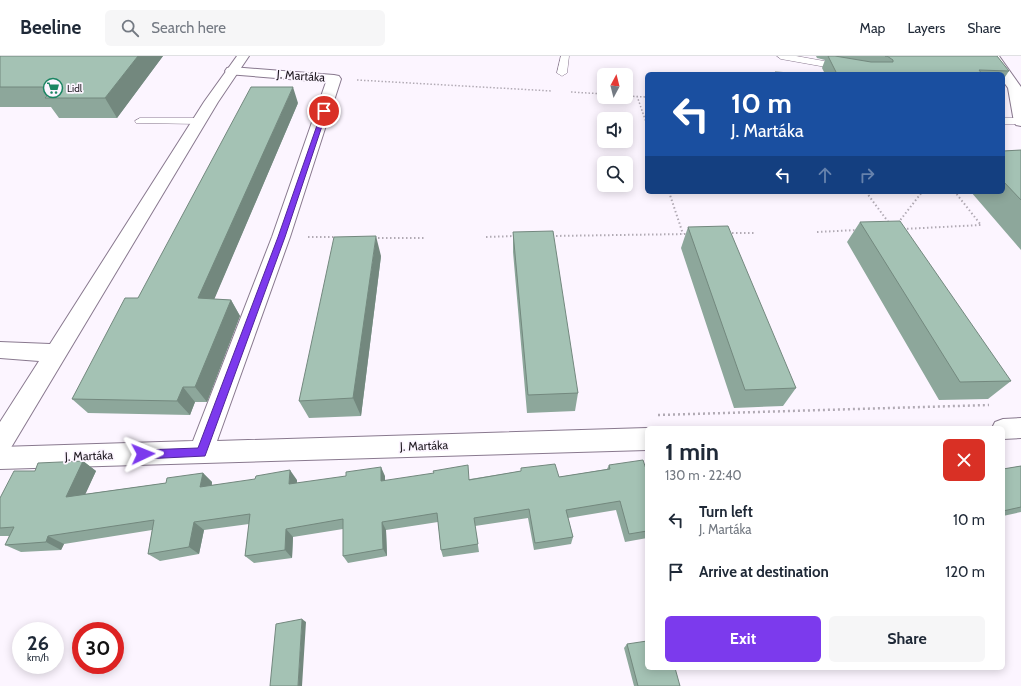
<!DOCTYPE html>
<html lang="en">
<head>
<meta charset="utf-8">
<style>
  :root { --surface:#fff; --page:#f6f6f7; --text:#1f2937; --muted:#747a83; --line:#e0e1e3; --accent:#7c3aed }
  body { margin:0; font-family:Cabin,sans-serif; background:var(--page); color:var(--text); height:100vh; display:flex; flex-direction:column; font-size:15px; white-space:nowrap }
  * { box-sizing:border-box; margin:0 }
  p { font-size:13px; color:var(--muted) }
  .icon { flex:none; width:22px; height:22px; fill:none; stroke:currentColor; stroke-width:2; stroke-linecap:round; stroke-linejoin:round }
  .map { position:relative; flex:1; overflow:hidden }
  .panel { position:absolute; left:645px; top:370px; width:360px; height:244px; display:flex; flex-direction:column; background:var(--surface); border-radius:6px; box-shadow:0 2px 10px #0003 }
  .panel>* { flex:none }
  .hud { position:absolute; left:645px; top:16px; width:360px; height:122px; border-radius:6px; box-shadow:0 2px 10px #0003; background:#1a4fa0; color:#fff; overflow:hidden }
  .needle { width:26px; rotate:7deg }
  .controls { position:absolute; left:597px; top:12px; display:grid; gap:8px }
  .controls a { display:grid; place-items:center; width:36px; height:36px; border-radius:6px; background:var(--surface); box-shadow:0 2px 10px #0003; font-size:20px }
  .speed { position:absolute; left:12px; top:566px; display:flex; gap:8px; font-size:20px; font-weight:700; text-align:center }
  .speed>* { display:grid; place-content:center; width:52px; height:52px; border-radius:50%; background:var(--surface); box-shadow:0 2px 10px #0003; line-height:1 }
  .speed small { font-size:10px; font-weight:400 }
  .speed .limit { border:6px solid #d22; background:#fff; color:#111 }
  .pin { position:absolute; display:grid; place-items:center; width:34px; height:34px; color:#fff; margin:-17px; border:2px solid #fff; border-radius:50%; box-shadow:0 1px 4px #0007 }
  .me { position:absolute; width:44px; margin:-22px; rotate:88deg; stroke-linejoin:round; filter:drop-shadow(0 0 3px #0008) }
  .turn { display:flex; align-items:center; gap:14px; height:84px; padding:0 20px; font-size:18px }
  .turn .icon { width:52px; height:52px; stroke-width:2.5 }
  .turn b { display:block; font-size:28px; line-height:34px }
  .lanes { display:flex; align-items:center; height:38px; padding:0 20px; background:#0003; justify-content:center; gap:20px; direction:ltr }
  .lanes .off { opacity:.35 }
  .round { display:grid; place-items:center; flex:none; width:42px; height:42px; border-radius:6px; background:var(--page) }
  .head { display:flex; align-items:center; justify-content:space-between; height:68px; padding:0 20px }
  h1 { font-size:24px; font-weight:700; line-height:30px }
  .primary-button { display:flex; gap:8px; margin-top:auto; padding:8px 20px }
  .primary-button a { flex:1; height:46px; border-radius:6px; background:var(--accent); color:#fff; font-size:16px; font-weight:700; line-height:46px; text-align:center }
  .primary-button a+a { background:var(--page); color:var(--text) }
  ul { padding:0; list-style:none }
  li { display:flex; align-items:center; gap:12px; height:52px; padding:0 20px }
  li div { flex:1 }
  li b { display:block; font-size:15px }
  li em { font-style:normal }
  header { display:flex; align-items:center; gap:24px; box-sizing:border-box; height:56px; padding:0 20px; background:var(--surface); border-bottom:1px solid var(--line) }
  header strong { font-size:19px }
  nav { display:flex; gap:22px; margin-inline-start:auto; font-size:14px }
  .search { width:280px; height:36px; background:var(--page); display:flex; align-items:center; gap:10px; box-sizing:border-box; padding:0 14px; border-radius:6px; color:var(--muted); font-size:15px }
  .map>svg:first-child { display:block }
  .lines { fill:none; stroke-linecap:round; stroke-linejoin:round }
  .lane-casing { stroke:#89798f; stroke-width:1 }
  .street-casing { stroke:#89798f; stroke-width:2 }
  .secondary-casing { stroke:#89798f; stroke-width:2 }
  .path-far2 { stroke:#b1aab4; stroke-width:1.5; stroke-dasharray:1.5 2; stroke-linecap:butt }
  .path-far1 { stroke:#b1aab4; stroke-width:2; stroke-dasharray:1.5 2.5; stroke-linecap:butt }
  .path { stroke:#b1aab4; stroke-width:2.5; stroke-dasharray:2 3; stroke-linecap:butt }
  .lane { fill:#fff; fill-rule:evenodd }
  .street { fill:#fff; fill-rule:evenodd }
  .secondary { fill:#fff; fill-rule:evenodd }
  .wall { fill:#8da79b }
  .shaded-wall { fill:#73887e }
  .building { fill:#a4c2b4; stroke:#73887e }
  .route { fill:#7c3aed; stroke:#51269a }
  .labels { text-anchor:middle; stroke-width:3.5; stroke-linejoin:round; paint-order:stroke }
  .far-poi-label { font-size:10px; fill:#1f1921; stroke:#fcf5ff; text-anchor:start }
  .street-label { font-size:12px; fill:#1f1921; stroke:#fcf5ff }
</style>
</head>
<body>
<header>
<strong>Beeline</strong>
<div class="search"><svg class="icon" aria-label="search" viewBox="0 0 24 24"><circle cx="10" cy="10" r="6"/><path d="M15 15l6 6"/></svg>Search here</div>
<nav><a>Map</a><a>Layers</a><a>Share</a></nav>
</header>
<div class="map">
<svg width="1021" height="630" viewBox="0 0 1021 630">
  <rect width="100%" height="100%" fill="#fcf5ff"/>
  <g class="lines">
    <g class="lane-casing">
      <path id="lane" d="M561,0H569L567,17L562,20L557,17Z
        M777,0H796L880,15L885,18H865L781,3Z
        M140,62H200L205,65L200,68L136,67L135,65Z
        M1003,62H1021V68H1003Z"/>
    </g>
    <g class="street-casing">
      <path id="street" d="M986,0H999L1021,31V70L1016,69L1014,66L1008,32L1003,25V18H998Z
        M232,11L334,19L339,20L341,23L290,181L217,385L647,372V394L0,413V391L193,385L272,181L326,26L227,18L225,15L227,12Z
        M1021,362V382L1003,383V372H992L995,366L1003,363Z"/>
    </g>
    <g class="secondary-casing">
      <path id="secondary" d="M237,0H249L218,46L9,395L0,398V366L39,305L0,302V286L50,288L204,46Z"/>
    </g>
    <path class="path-far2" d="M357,24L552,35
      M571,36L604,38
      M626,40L647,41
      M637,40L647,69"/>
    <path class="path-far1" d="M669,136L683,178
      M866,136L889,167
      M898,167L922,136
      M903,173L981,169L955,136
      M817,176L857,174
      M728,177H755
      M552,180L687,178
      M308,181H335
      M486,181L515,180
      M374,182H424"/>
    <path class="path" d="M658,359L989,349"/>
    <use href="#lane" class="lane"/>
    <use href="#street" class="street"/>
    <use href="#secondary" class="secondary"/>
  </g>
  <path class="wall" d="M0,0H163L117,62H59L51,51H0Z
    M816,0H997L1009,15L1003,24V18H825L822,12L825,4L817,2Z
    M298,47L214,243L231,244L240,260L207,346H195L190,359L88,357L72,343L138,242Z
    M1021,94V194L971,136H1003V95Z
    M860,166L1011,325L988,343L939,344L847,186Z
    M688,171L796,332L783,350L734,352L681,192Z
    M513,176L578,337L575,355L527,357L513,196Z
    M381,200L361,360L309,362L299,345Z
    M83,405L96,415L85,438L166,427L203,417L212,426V429L297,424V427L385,420V425L470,423L521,415V412L559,421L607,413L609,409L647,416V482L625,486L616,454L568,462L573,481L571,488L534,494L528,462L475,470L479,496L443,501L441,494L438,466L386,474L387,500L348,507L343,500V473L293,481L292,502L254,507L245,500L249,468L204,474L199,498L160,505L148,498L152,474L64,488L61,494L21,496L5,489L9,480H0V442Z
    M1021,410V456L1003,460V413Z
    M627,588L680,630H634L624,592Z"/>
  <path class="shaded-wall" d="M138,0H163L117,62L105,42Z
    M293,31L298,47L208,258L198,242Z
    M376,180L381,200L361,360L353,342Z
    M231,244L240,260L207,346L195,331Z
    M183,331L195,346L190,359L177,345Z
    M83,405L96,415L80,450L66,441Z
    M381,411L385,420V434L381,425Z
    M290,414L297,424L296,437L289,428Z
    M203,417L212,426L210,440L200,431Z
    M194,466L204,474L199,498L189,491Z
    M382,466L386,474L387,500L383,493Z
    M286,473L293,481L292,502L285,494Z
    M48,480L64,488L61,494L46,486Z
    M302,563L306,566L302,630H298Z"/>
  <path class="building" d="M0,0H138L105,42H45L55,31H0Z
    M828,0H835L871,6H893V4L887,0H885H997L1009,15L979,14L982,18H837Z
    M775,16L808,18H776Z
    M251,31H293L198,242L231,244L195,331H183L177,345L72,343L125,242H138Z
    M1021,94V144L1003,125V95Z
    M900,165L1011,325L960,326L860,166Z
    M728,170L796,332L745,334L688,171Z
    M553,175L578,337L528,339L513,176Z
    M376,180L353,342L299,345L334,181Z
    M643,404L647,416V475L629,478L620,445L566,454L573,481L535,487L529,453L474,462L478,488L441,494L437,457L382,466L383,493L343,500V463L286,473L285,494L245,500L250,458L194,466L189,491L148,498L154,464L48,480L46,486L5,489L14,471L0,472V442L14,415H35L38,407L83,405L66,441L166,427L167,422L203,417L200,431L255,423L256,420L290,414L289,428L346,420V416L381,411V425L434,417L433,415L468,409L469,424L521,415V412L555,408L559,421L610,413L609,409Z
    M1021,410V451L1003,455V413Z
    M302,563L298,630H270L276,568Z
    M647,585V612H675L680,630H638L627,588Z"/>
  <path class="route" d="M324,53L327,55L285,181L205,400L143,403L139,401L138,398L139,395L143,394L198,392L278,181L322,55Z"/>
  <defs>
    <g id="supermarket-ring" transform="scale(1)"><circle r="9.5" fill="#fcf5ff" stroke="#1a8562" stroke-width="1.5"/><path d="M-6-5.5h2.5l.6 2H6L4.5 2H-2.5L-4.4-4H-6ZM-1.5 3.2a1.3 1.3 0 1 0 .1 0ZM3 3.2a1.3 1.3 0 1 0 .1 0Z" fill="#1a8562"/></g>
  </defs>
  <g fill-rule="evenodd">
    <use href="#supermarket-ring" x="53" y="32"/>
  </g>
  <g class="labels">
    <g class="far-poi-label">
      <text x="67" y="36">Lidl</text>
    </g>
    <g class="street-label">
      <text transform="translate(301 20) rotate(4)" y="4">J. Martáka</text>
      <text transform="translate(424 390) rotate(-2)" y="4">J. Martáka</text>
      <text transform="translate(89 400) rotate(-2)" y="4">J. Martáka</text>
    </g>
  </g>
</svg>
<div class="controls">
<a><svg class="needle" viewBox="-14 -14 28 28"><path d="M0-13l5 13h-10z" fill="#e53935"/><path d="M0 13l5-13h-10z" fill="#747a83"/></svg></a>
<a><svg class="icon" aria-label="sound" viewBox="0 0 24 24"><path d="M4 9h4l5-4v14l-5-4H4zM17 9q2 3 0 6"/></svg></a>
<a><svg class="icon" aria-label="search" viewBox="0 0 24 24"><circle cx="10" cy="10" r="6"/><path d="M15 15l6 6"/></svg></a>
</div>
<div class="speed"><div>26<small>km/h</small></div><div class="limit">30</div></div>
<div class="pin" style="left:324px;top:55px;background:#d93025"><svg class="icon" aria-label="arrive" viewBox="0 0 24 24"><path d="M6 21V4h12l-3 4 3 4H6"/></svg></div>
<svg class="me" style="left:143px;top:398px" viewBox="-20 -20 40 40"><path d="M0-17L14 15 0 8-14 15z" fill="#7c3aed" stroke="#fff" stroke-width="4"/></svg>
<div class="hud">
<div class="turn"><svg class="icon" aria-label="left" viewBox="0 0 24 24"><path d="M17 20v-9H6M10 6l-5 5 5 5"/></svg><div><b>10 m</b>J. Martáka</div></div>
<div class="lanes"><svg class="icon" aria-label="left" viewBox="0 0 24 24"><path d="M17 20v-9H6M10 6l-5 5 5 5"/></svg><svg class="icon off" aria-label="ahead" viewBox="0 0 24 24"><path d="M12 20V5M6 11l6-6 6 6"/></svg><svg class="icon off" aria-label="right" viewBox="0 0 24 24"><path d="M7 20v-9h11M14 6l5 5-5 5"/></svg></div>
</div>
<section class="panel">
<div class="head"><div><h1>1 min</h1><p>130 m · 22:40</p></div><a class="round" style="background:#d93025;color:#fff"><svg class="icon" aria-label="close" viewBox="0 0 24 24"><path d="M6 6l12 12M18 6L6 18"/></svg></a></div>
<ul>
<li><svg class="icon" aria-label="left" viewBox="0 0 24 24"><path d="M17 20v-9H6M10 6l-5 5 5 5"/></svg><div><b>Turn left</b><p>J. Martáka</p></div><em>10 m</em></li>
<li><svg class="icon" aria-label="arrive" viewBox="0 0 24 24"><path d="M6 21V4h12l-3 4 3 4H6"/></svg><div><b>Arrive at destination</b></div><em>120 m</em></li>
</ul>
<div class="primary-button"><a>Exit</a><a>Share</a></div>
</section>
</div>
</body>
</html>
